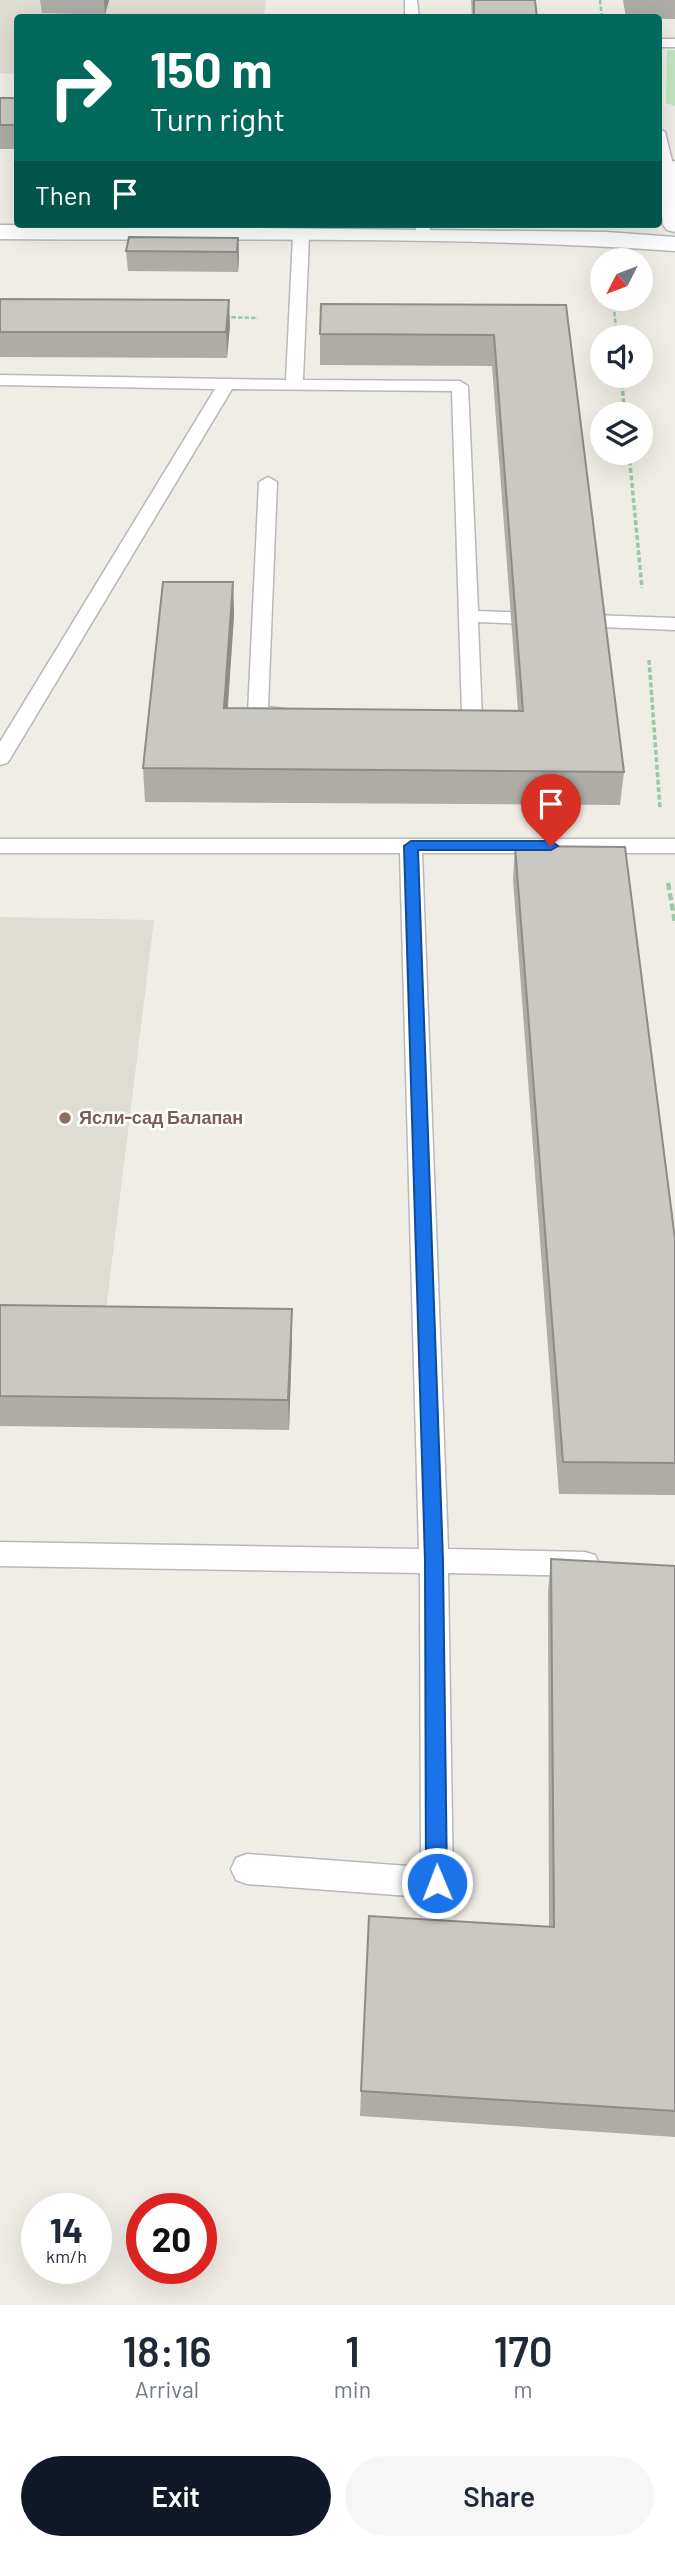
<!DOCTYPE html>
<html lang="en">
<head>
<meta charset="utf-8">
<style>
  :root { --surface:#fff; --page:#f6f6f7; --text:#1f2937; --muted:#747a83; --accent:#111827 }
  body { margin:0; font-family:Barlow,sans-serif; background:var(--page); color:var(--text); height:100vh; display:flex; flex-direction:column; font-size:26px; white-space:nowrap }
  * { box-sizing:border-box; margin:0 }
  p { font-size:23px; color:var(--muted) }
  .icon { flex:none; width:38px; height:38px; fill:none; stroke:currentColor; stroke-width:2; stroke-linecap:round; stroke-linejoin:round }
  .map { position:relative; height:2305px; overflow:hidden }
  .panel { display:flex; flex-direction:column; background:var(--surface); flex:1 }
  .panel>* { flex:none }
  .hud { position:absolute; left:14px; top:14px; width:648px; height:214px; border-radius:7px; box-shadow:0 7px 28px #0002; background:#00695c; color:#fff; overflow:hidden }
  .needle { width:46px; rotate:228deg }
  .controls { position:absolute; left:590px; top:248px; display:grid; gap:14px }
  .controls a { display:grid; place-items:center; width:63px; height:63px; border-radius:50%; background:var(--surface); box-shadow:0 7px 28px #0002; font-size:35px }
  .speed { position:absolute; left:21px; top:2193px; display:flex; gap:14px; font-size:35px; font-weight:700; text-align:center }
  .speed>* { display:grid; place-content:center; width:91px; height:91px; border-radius:50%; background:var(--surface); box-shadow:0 7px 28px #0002; line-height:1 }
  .speed small { font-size:18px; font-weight:400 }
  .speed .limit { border:10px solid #d22; background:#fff; color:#111 }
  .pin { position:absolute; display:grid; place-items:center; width:60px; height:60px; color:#fff; margin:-72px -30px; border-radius:50% 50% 50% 0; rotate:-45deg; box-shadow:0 0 7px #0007 }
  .pin .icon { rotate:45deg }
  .me { position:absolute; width:77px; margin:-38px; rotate:359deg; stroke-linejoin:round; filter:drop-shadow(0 0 5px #0008) }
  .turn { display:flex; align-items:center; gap:24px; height:147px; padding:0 21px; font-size:32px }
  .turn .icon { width:91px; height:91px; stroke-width:2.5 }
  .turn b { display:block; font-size:49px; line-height:60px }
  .then { display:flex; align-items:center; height:66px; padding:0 21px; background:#0003; gap:14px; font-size:26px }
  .eta { display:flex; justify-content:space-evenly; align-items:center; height:119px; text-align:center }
  .eta b { font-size:42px; font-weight:600; line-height:49px }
  .primary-button { display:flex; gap:14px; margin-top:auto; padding:14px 21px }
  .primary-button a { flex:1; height:80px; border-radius:42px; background:var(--accent); color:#fff; font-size:28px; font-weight:600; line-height:80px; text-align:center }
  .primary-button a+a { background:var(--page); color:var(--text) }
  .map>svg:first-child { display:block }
  .education { fill:#dfdcd3 }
  .green { fill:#c3e7c2 }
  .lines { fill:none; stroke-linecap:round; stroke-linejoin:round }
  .lane-casing { stroke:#b6b8bc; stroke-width:3 }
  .street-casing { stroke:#b6b8bc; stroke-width:3 }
  .secondary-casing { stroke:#b7babf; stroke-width:3 }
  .path-far2 { stroke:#9bc8a6; stroke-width:2.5; stroke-dasharray:4.5 2; stroke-linecap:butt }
  .path-far1 { stroke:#9bc8a6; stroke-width:3.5; stroke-dasharray:5 2.5; stroke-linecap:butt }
  .path { stroke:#9bc8a6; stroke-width:4.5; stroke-dasharray:7 3.5; stroke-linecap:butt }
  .lane { fill:#fff; fill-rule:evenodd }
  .street { fill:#fff; fill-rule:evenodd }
  .secondary { fill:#fff; fill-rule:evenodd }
  .wall { fill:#aeaca7 }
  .shaded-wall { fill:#8d8c88 }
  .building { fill:#cac8c2; stroke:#8d8c88; stroke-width:2 }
  .route { fill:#1a73e8; stroke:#114b97; stroke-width:2 }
  .education-dot { fill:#8d6e63; stroke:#fff; stroke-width:2.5 }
  .labels { text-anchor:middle; stroke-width:5; stroke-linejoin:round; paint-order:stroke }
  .education-label { font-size:18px; font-weight:bold; fill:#785e54; stroke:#fff; text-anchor:start }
</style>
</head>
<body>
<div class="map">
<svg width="675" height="2305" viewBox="0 0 675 2305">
  <rect width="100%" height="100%" fill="#efede5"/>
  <path class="education" d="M0,0H266L264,17L18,18L17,74L0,73Z
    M0,917L154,920L105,1318L0,1316Z"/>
  <path class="green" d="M667,50H675V106L666,103Z"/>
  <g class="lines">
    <g class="lane-casing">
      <path id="lane" d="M405,0H417L419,18H405Z
        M658,39H675V47H658Z
        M658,128L665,132L675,173L673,177H663L661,174Z
        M415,224H431L428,238H418Z
        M301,231L309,236L303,380L460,381L468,386L478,611L675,618V630L478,622L482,719L479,723L440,722L437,718L440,714L462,713L452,391L232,389L10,759L7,763L0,765V742L215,389L0,385V375L286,380L293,236Z
        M268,477L277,482L268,707L292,710L295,714L292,718C279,721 264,720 251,717L248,713L259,482Z
        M0,839H675V853H422L448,1549L585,1552L595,1555L599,1564L595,1573L585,1576L448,1573L453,1883L448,1894L437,1898L247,1884L236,1880L231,1869L236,1858L247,1854L421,1867L420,1573L0,1566V1542L419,1549L400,853H0Z"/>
    </g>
    <g class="street-casing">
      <path id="street" d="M0,225L607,232L675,237V251C451,235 225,241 0,239Z"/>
    </g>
    <g class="secondary-casing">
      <path id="secondary" d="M675,161V232L667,230L663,225L658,172L667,163Z"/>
    </g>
    <path class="path-far2" d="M600,0L602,18
      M613,299L617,338
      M225,317L258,318"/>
    <path class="path-far1" d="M621,376L625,415
      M629,453L642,588
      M649,660L660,808"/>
    <path class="path" d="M668,883L675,922"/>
    <use href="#lane" class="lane"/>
    <use href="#street" class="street"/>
    <use href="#secondary" class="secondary"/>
  </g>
  <path class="wall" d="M40,0H109L105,15L42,13Z
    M471,0H535L537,18H472Z
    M623,0H675V19L626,18Z
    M0,98H18V149H0Z
    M238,238L239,258L238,272L128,271L126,251Z
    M0,299L230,325L227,358L0,357Z
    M566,305L624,772L620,805L145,802L143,768L233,582L234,615L228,708L518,711L492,366L320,365V334Z
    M515,846L675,1239V1495L559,1494L513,880Z
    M0,1305L292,1309V1339L289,1430L0,1426Z
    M551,1559L675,1566V2137L360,2116L361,2091L549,1927L548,1591Z"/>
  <path class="shaded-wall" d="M104,0H109L105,15Z
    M238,238L239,258L238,272L237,252Z
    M229,300L230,325L227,358L226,332Z
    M233,582L234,615L225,742L224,708Z
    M292,1309V1339L289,1430L288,1400Z"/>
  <path class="building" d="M474,0H535L537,18H474Z
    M0,98H18V125H0Z
    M129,237L238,238L237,252L126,251Z
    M0,299L229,300L226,332H0Z
    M321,304L566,305L624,772L143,768L163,582H233L224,708L523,711L494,335L320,334Z
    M515,846L625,847L675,1239V1463L563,1462Z
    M0,1305L292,1309L288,1400L0,1396Z
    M551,1559L675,1566V2111L361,2091L369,1916L554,1927Z"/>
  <path class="route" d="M411,841H551L558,846L551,850H418L443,1561L447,1883L444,1890L437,1893L429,1890L426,1883L425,1561L404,846Z"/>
  <circle class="education-dot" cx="65" cy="1118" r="7"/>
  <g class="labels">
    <g class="education-label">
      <text x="79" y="1124">Ясли-сад Балапан</text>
    </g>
  </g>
</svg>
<div class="controls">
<a><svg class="needle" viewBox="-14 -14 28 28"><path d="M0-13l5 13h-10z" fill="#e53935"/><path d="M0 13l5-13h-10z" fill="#747a83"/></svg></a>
<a><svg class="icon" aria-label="sound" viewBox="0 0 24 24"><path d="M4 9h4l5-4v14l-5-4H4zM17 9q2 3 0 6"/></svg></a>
<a><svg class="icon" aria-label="layers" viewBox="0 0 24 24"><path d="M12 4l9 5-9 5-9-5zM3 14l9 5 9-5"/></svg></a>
</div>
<div class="speed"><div>14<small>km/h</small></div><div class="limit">20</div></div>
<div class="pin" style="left:551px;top:846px;background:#d93025"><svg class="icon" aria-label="arrive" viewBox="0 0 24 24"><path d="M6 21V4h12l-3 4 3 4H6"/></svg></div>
<svg class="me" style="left:437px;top:1883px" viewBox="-20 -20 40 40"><circle r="17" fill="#1a73e8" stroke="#fff" stroke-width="3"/><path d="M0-11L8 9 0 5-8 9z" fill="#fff"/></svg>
<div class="hud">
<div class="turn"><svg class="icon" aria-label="right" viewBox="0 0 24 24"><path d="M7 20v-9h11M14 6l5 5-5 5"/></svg><div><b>150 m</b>Turn right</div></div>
<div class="then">Then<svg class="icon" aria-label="arrive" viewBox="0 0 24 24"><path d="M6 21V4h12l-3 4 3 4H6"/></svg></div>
</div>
</div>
<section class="panel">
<div class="eta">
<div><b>18:16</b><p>Arrival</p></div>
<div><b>1</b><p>min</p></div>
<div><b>170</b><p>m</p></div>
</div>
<div class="primary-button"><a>Exit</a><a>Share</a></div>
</section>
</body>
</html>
